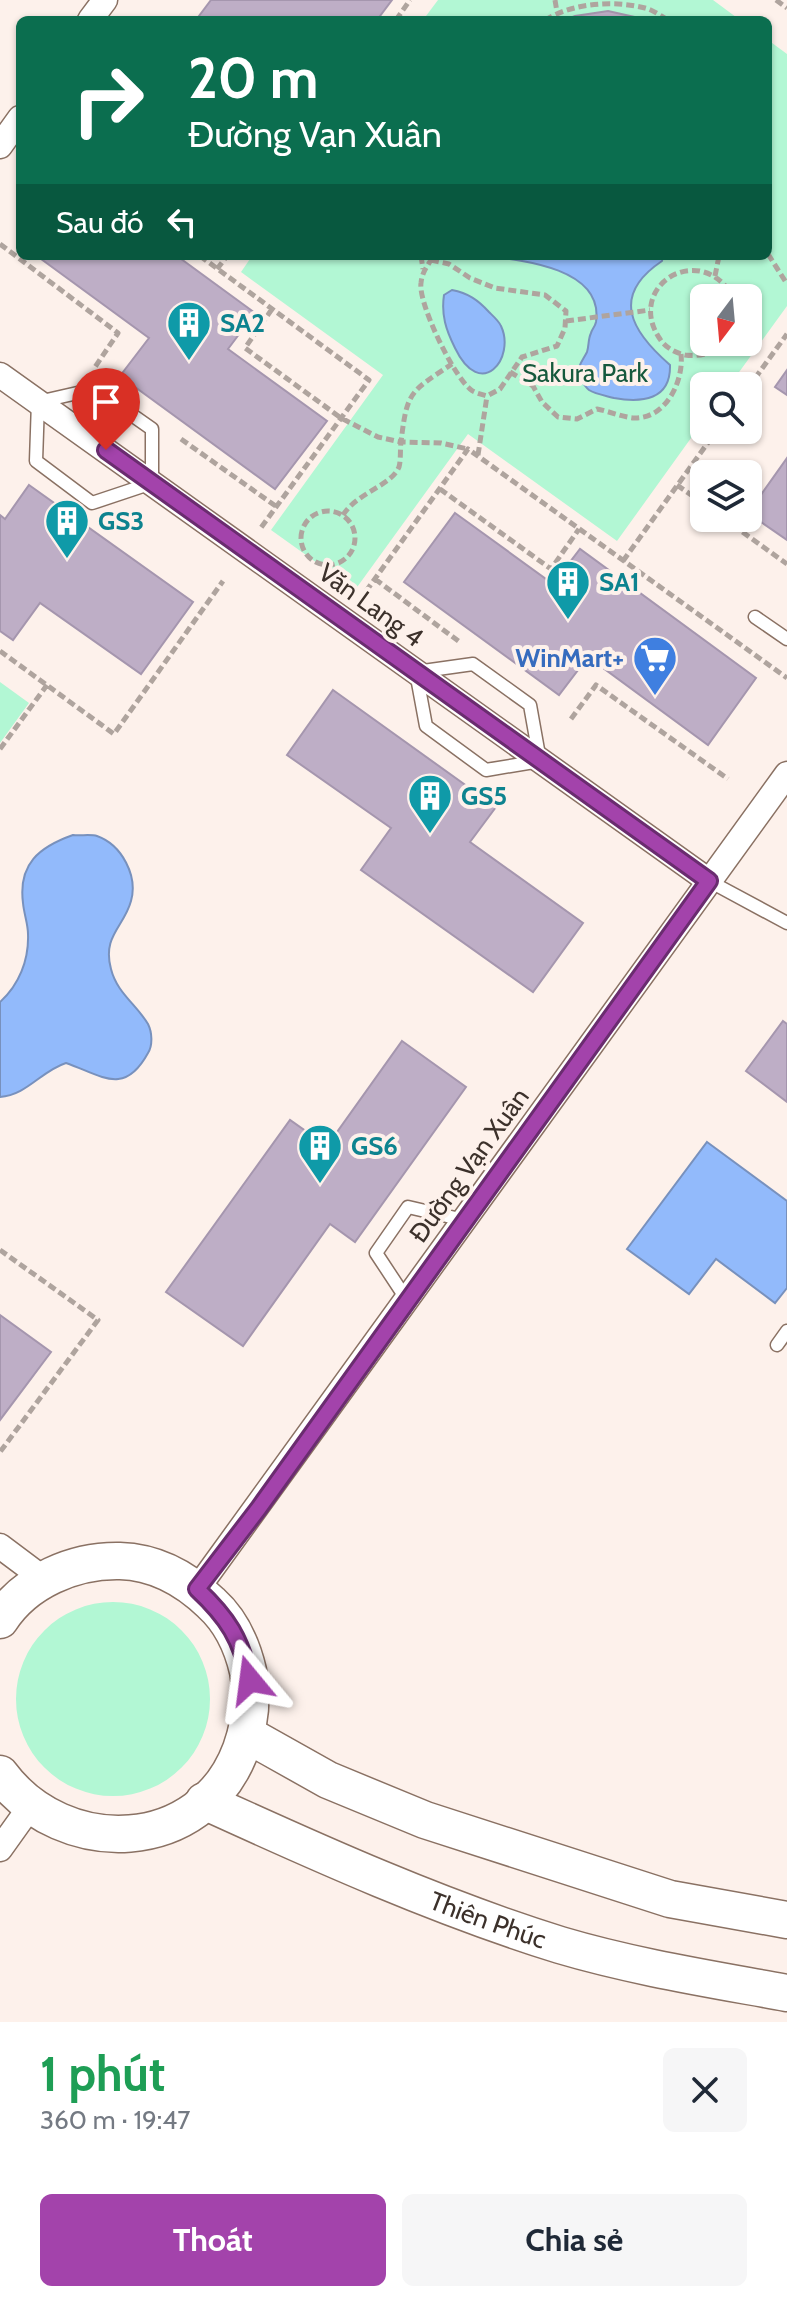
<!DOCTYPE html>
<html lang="vi">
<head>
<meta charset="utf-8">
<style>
  :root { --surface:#fff; --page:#f6f6f7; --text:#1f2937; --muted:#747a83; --accent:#a343ab }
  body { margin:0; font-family:Cabin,sans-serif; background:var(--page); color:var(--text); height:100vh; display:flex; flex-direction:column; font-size:30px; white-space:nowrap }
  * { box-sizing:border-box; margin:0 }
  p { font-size:26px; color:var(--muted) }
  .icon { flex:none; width:44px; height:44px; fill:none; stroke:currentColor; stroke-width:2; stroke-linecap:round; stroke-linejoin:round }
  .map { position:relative; height:2022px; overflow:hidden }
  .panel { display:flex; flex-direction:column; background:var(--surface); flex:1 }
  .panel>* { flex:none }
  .hud { position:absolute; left:16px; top:16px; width:756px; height:244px; border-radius:12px; box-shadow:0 2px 6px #0004; background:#0b6e4f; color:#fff; overflow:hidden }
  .needle { width:52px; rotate:196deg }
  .fabs { position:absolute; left:690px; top:284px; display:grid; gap:16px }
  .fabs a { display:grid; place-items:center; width:72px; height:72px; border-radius:12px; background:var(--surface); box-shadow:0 2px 6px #0004; font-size:40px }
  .pin { position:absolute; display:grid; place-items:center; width:68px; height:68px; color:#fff; margin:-82px -34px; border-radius:50% 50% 50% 0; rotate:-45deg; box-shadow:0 0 8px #0007 }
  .pin .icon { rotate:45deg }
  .me { position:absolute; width:88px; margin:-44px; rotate:344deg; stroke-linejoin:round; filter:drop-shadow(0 0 6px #0008) }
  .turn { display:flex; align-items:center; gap:28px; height:168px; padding:0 40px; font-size:36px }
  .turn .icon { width:104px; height:104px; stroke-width:2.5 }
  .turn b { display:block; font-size:56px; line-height:68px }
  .then { display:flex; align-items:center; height:76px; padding:0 40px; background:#0003; gap:16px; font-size:30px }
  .round { display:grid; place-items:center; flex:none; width:84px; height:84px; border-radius:12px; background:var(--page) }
  .head { display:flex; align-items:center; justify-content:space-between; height:136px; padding:0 40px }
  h1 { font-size:48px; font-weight:800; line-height:60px; color:#1e9e55 }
  .cta { display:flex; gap:16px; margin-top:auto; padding:16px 40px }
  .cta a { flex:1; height:92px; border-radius:12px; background:var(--accent); color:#fff; font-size:32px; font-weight:800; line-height:92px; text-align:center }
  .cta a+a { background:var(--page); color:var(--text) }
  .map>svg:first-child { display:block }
  .green { fill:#b2f7d4; fill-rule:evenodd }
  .water { fill:#92bafb; stroke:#7891bd; stroke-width:2 }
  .building { fill:#beaec6; stroke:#a596ae; stroke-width:2 }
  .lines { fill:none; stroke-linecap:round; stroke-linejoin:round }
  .lane-casing { stroke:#8a7163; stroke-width:15 }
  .street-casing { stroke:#8a7163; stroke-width:27 }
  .secondary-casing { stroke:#8a7163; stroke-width:39 }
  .path { stroke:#afa49e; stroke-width:5; stroke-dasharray:8 4; stroke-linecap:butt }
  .lane { stroke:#fff; stroke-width:12 }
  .street { stroke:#fff; stroke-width:24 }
  .secondary { stroke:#fff; stroke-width:36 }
  .route-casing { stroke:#6a2c6f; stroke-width:20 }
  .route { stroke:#a343ab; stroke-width:14 }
  .labels { text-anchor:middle; stroke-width:8; stroke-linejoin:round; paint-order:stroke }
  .culture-label { font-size:26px; font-weight:bold; fill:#0d838f; stroke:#fdf1eb; text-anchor:start }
  .park-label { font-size:26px; fill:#16593d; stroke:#fdf1eb }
  .street-label { font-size:26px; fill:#3c312b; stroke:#fdf1eb }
  .shop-label { font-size:26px; font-weight:bold; fill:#366cbe; stroke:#fdf1eb; text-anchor:end }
</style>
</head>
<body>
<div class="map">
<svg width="787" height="2022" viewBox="0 0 787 2022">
  <rect width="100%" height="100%" fill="#fdf1eb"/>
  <path class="green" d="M438,0H713L740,20H423Z
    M768,40L787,54V306L729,386H704V420L617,541L468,434L355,590L271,530L383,375L241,272L252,256H768ZM704,298H748V342H704Z
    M0,682L29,703L0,743Z
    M16 1699a97 97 0 1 1 194 0a97 97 0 1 1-194 0Z"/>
  <path class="water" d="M485,256H663L662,261C610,296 631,331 670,365C671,400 642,403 614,398C607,396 595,394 589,390C584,386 580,378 577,374C579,364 583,360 587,352C589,346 588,339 591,333C592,329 595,327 596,322C604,268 522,260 485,256Z
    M452,290C468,293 478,300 489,312C492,315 499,321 501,326C516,358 481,402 455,348C446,330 441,315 444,295Z
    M73,835C80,836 91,834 97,836C122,845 138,876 131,901C124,927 102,936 111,969C117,993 136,1004 148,1024C152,1032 153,1045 148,1053C124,1097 101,1075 66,1063C41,1071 27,1095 0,1097V1002C19,985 29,960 28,934C28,924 24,914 23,903C18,864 39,847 73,835Z
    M707,1142L787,1201V1288L775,1303L716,1259L689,1294L627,1249Z"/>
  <path class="building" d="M211,0H392L377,20H196Z
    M608,11L648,20H565L575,16Z
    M37,256H177L255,313L228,349L327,421L275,489L120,376L149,338Z
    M787,370V395L775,387Z
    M787,458V540L748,513Z
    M29,485L193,602L141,674L40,603L13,640L0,631V515L5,519Z
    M455,513L553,584L580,549L756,678L708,745L588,657L559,695L404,582Z
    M333,690L496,807L470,842L583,923L533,992L361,870L391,828L287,755Z
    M783,1021L787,1024V1102L746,1071Z
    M402,1041L466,1087L355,1242L330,1224L243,1346L166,1292L290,1120L327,1146Z
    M0,1315L51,1352L0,1420Z"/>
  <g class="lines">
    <g class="lane-casing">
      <path id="lane" d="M95,389L152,429V483L92,503L36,461L38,402Z
        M755,617L787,639
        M473,664L530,705L540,761L486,770L426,726L416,672Z
        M709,881L787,923
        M407,1300L376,1253L408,1207L464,1220
        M777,1345L787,1331"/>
    </g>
    <g class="street-casing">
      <path id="street" d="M90,20L105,0
        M0,146L20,118
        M0,375L709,881
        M0,1546L44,1579
        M197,1589L787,774
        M0,1849L30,1807"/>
    </g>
    <g class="secondary-casing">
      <g id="secondary">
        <path d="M0,1620C25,1581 74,1560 120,1561C155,1562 186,1579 211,1603C231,1621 242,1645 248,1671C253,1697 250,1724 241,1749C202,1855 64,1860 0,1774"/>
        <path d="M246,1734L328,1780L425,1820L670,1899L787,1920"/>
        <path id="s1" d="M204,1801C320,1854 438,1907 560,1945C634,1967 711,1979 787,1993"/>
      </g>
    </g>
    <path class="path" d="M555,0L557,12
      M776,0L787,8
      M396,20L410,0
      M545,20C573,3 613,0 645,8C653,10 661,16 668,20
      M0,244L118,333L95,367
      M768,254L787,284
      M200,256L369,380L260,529
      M421,256L423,269
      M431,260L449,264L470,278L495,288L545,295L566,311L565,328L557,346L522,357L500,389L487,396C481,394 474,393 470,389C453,375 418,303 421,283C422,273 426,268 431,260Z
      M217,269L227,256
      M715,276L719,256
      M272,309L245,348L341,418L378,437L401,442L441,443L468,449
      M566,321L650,310
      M725,342C714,353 700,357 685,355C675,353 665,347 660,339C624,287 700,238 734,298
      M510,372L533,386L542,402L558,417L577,419L597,409C608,411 622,417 634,418C666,419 684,381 681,354
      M748,388L787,334
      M181,439L277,507
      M478,455L487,396
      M677,485L704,504
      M440,489L551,569L579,529
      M301 538a27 27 0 1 1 54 0a27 27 0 1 1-54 0Z
      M343,515C358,492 391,486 399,467C401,460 400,449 401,442C407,391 410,392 452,364
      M723,518L787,564
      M623,561L717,430
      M375,579L461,643
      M359,601L468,449L787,678
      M0,651L114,734L223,581
      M571,719L596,685L728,779
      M0,749L47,685
      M0,1250L98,1320L0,1452"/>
    <use href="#lane" class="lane"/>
    <use href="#street" class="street"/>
    <use href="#secondary" class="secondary"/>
  </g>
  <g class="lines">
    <g class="route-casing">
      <path id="route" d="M106,450L709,881L259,1508L197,1589C228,1618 241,1639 250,1680"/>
    </g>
    <use href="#route" class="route"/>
  </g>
  <defs>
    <g id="building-pin" transform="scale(2.3)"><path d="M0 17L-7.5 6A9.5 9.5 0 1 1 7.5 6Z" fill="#0f9aa8" stroke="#fdf1eb"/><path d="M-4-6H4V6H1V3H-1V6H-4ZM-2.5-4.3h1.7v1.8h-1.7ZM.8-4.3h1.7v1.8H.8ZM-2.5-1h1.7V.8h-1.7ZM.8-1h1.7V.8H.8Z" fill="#fff"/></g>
    <g id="supermarket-pin" transform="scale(2.3)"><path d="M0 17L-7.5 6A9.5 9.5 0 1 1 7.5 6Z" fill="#3f7fe0" stroke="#fdf1eb"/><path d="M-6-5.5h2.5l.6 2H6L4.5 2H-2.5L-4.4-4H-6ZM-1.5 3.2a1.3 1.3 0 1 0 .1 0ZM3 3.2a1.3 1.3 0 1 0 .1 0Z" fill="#fff"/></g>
  </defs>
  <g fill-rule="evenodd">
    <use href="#building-pin" x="189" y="323"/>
    <use href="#building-pin" x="67" y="521"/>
    <use href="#building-pin" x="568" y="582"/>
    <use href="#supermarket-pin" x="655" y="658"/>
    <use href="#building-pin" x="430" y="796"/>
    <use href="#building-pin" x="320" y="1146"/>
  </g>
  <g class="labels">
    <g class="culture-label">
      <text x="220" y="332">SA2</text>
      <text x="98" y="530">GS3</text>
      <text x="599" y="591">SA1</text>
      <text x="461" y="805">GS5</text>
      <text x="351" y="1155">GS6</text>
    </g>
    <g class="park-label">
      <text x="585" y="382">Sakura Park</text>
    </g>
    <g class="street-label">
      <text transform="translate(371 605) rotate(36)" y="9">Văn Lang 4</text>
      <text transform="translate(469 1165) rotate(-54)" y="9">Đường Vạn Xuân</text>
      <text dy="9" stroke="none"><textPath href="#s1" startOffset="308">Thiên Phúc</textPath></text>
    </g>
    <g class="shop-label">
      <text x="624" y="667">WinMart+</text>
    </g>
  </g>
</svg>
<div class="fabs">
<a><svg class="needle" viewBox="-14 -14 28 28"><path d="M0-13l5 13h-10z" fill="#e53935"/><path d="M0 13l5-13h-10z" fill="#747a83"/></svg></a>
<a><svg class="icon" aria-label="search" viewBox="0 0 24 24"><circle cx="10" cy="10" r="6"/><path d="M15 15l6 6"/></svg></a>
<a><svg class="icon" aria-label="layers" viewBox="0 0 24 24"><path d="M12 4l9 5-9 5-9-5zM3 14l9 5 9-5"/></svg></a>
</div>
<div class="pin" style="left:106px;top:450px;background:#d93025"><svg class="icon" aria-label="arrive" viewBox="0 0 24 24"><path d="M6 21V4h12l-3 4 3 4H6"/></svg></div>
<svg class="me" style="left:250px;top:1680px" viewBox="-20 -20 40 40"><path d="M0-17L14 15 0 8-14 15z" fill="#a343ab" stroke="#fff" stroke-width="4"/></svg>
<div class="hud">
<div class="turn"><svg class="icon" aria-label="right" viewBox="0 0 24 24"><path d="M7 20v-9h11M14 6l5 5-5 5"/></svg><div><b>20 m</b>Đường Vạn Xuân</div></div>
<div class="then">Sau đó<svg class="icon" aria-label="left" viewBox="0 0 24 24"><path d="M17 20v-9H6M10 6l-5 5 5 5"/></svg></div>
</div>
</div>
<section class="panel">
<div class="head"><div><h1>1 phút</h1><p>360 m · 19:47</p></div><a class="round"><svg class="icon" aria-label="close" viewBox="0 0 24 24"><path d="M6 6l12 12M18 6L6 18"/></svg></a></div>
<div class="cta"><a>Thoát</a><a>Chia sẻ</a></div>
</section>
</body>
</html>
